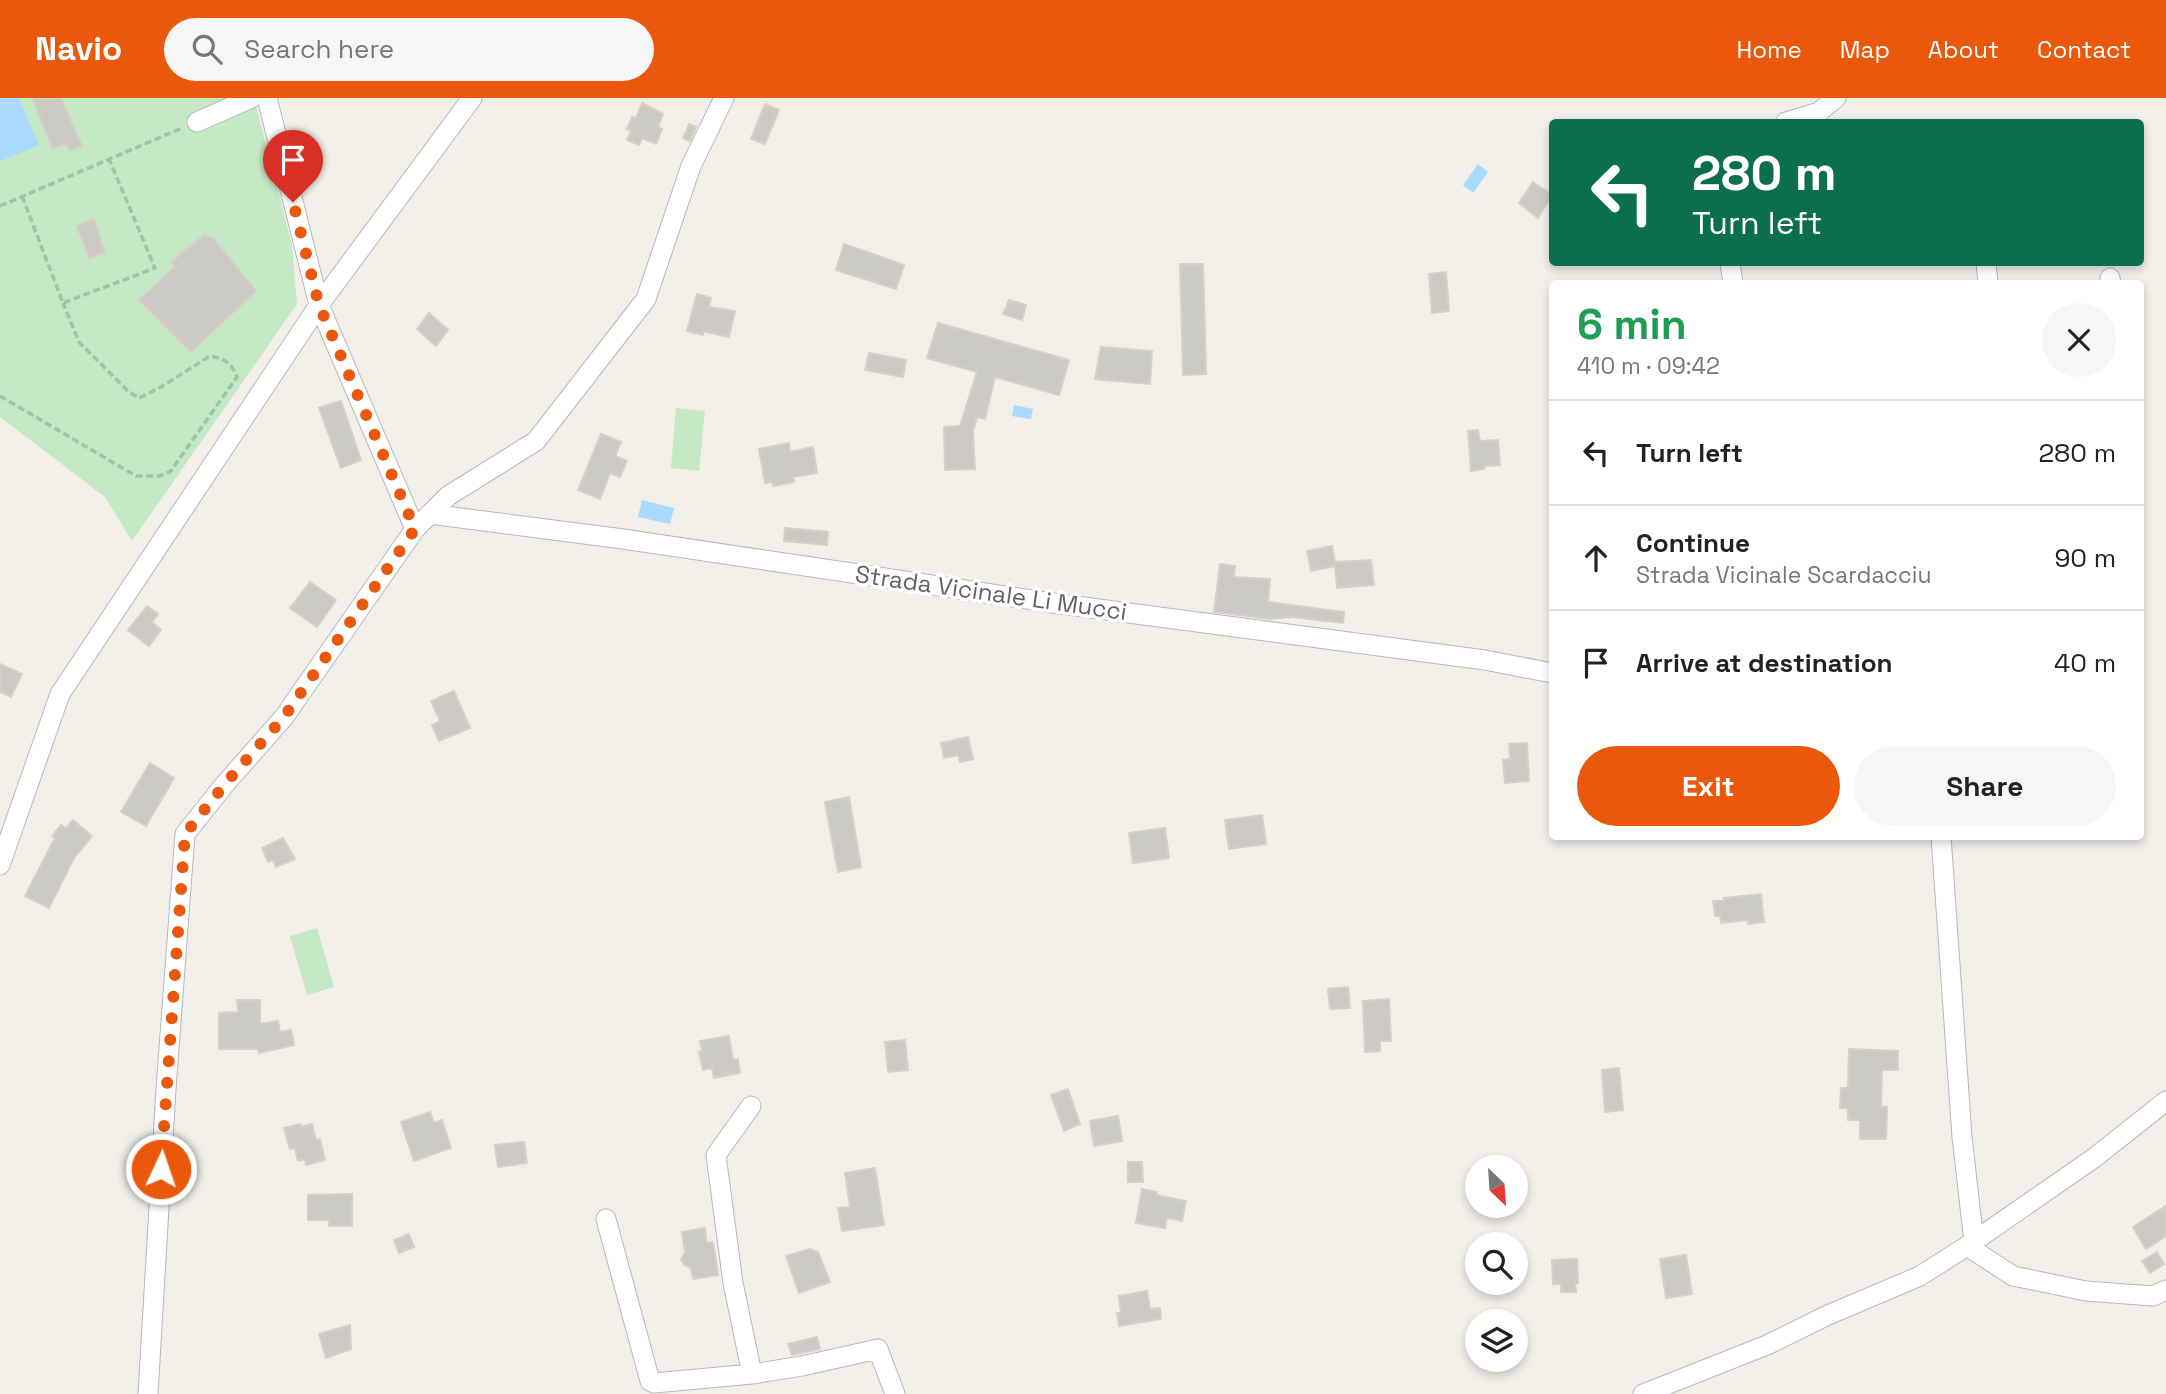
<!DOCTYPE html>
<html lang="en">
<head>
<meta charset="utf-8">
<style>
  :root { --surface:#fff; --page:#f6f6f6; --text:#222; --muted:#767676; --line:#e0e0e0; --accent:#ea580c }
  body { margin:0; font-family:"Space Grotesk",sans-serif; background:var(--page); color:var(--text); height:100vh; display:flex; flex-direction:column; font-size:26px; white-space:nowrap }
  * { box-sizing:border-box; margin:0 }
  p { font-size:23px; color:var(--muted) }
  .icon { flex:none; width:38px; height:38px; fill:none; stroke:currentColor; stroke-width:2; stroke-linecap:round; stroke-linejoin:round }
  .map { position:relative; flex:1; overflow:hidden }
  .sheet { position:absolute; left:1549px; top:182px; width:595px; height:560px; display:flex; flex-direction:column; background:var(--surface); border-radius:7px; box-shadow:0 4px 10px #0003 }
  .sheet>* { flex:none }
  .banner { position:absolute; left:1549px; top:21px; width:595px; height:147px; border-radius:7px; box-shadow:0 4px 10px #0003; background:#0b6e4f; color:#fff; overflow:hidden }
  .needle { width:46px; rotate:155deg }
  .controls { position:absolute; left:1465px; top:1057px; display:grid; gap:14px }
  .controls a { display:grid; place-items:center; width:63px; height:63px; border-radius:50%; background:var(--surface); box-shadow:0 4px 10px #0003; font-size:35px }
  .pin { position:absolute; display:grid; place-items:center; width:60px; height:60px; color:#fff; margin:-72px -30px; border-radius:50% 50% 50% 0; rotate:-45deg; box-shadow:0 0 7px #0007 }
  .pin .icon { rotate:45deg }
  .me { position:absolute; width:77px; margin:-38px; rotate:3deg; stroke-linejoin:round; filter:drop-shadow(0 0 5px #0008) }
  .turn { display:flex; align-items:center; gap:24px; height:147px; padding:0 28px; font-size:32px }
  .turn .icon { width:91px; height:91px; stroke-width:2.5 }
  .turn b { display:block; font-size:49px; line-height:60px }
  .round { display:grid; place-items:center; flex:none; width:74px; height:74px; border-radius:37px; background:var(--page) }
  .overview { display:flex; align-items:center; justify-content:space-between; height:119px; padding:0 28px }
  h1 { font-size:42px; font-weight:700; line-height:52px; color:#1e9e55 }
  .button { display:flex; gap:14px; margin-top:auto; padding:14px 28px }
  .button a { flex:1; height:80px; border-radius:42px; background:var(--accent); color:#fff; font-size:28px; font-weight:700; line-height:80px; text-align:center }
  .button a+a { background:var(--page); color:var(--text) }
  ul { padding:0; list-style:none }
  li { display:flex; align-items:center; gap:21px; height:105px; padding:0 28px; border-top:2px solid var(--line) }
  li div { flex:1 }
  li b { display:block; font-size:26px }
  li em { font-style:normal }
  header { display:flex; align-items:center; gap:42px; box-sizing:border-box; height:98px; padding:0 35px; background:var(--accent); color:#fff }
  header strong { font-size:33px }
  nav { display:flex; gap:38px; margin-inline-start:auto; font-size:24px }
  .search { width:490px; height:63px; background:var(--page); display:flex; align-items:center; gap:18px; box-sizing:border-box; padding:0 24px; border-radius:38px; color:var(--muted); font-size:26px }
  .map>svg:first-child { display:block }
  .green { fill:#c5e8c5 }
  .water { fill:#aadaff }
  .building { fill:#cccac5; stroke:#d6d1c6; stroke-width:2 }
  .lines { fill:none; stroke-linecap:round; stroke-linejoin:round }
  .minor-casing { stroke:#b5b8bc; stroke-width:21 }
  .path { stroke:#9cc7a9; stroke-width:3.5; stroke-dasharray:7 3.5; stroke-linecap:butt }
  .minor { stroke:#fff; stroke-width:19 }
  .route { stroke:#ea580c; stroke-width:12; stroke-dasharray:0 21.6 }
  .labels { text-anchor:middle; stroke-width:7; stroke-linejoin:round; paint-order:stroke }
  .street-label { font-size:24px; fill:#5f6368; stroke:#fff }
</style>
</head>
<body>
<header>
<strong>Navio</strong>
<div class="search"><svg class="icon" aria-label="search" viewBox="0 0 24 24"><circle cx="10" cy="10" r="6"/><path d="M15 15l6 6"/></svg>Search here</div>
<nav><a>Home</a><a>Map</a><a>About</a><a>Contact</a></nav>
</header>
<div class="map">
<svg width="2166" height="1296" viewBox="0 0 2166 1296">
  <rect width="100%" height="100%" fill="#f1efe8"/>
  <path class="green" d="M0,0H254L292,147L297,206L132,443L105,399L0,319Z
    M676,310L705,313L699,373L671,370Z
    M317,830L334,889L307,897L290,838Z"/>
  <path class="water" d="M0,0H19L39,47L0,63Z
    M1478,66L1488,74L1473,95L1463,87Z
    M1014,307L1033,311L1031,321L1012,318Z
    M642,402L674,410L670,426L638,419Z"/>
  <path class="building" d="M32,0H61L82,48L70,53L66,45L53,51Z
    M642,5L663,16L658,29L662,31L656,46L642,40L639,47L627,42L631,33L627,31L632,19L636,20Z
    M765,6L779,12L765,46L751,41Z
    M689,26L696,29L690,43L683,40Z
    M1533,84L1552,97L1538,120L1519,105Z
    M94,121L105,155L89,160L77,128Z
    M204,137L213,140L256,193L191,254L139,202L176,168L171,164Z
    M844,146L904,167L896,191L836,172Z
    M1180,166H1203L1206,276L1183,277Z
    M1446,174L1449,213L1432,215L1429,176Z
    M697,196L711,200L709,209L735,213L729,239L703,233V237L687,233Z
    M1009,202L1026,207L1022,222L1003,216Z
    M429,215L448,232L436,248L417,231Z
    M938,225L1069,262L1059,297L995,279L985,321L977,319L973,334L975,371L945,372L944,329L960,328L977,274L927,260Z
    M1101,249L1152,253L1150,286L1095,281Z
    M869,255L906,262L903,279L865,272Z
    M341,303L361,362L341,370L319,310Z
    M1478,332L1480,343L1498,342L1500,367L1484,368V371L1471,373L1468,333Z
    M601,336L621,344L615,358L627,363L620,379L610,375L600,401L578,392Z
    M789,345L790,354L813,349L817,375L793,379L794,384L773,388L772,384L765,385L759,351Z
    M785,430L828,434L827,447L784,443Z
    M1332,448L1335,464L1371,462L1374,487L1337,490L1335,468L1311,473L1307,453Z
    M1220,466L1235,468L1234,479L1270,481L1268,504L1344,514L1343,525L1291,519L1270,521L1214,514Z
    M310,484L336,502L317,529L290,510Z
    M147,508L158,516L152,524L161,532L149,548L128,532Z
    M0,566L22,576L11,599L0,594Z
    M454,593L470,630L439,643L432,627L440,623L431,603Z
    M968,639L973,661L960,664L958,657L944,660L941,645Z
    M1527,645L1529,683L1505,685L1503,662L1510,661L1509,646Z
    M150,665L174,680L146,728L121,714Z
    M849,699L861,769L838,774L825,704Z
    M1262,717L1266,746L1229,751L1225,722Z
    M73,722L92,738L74,760L49,810L25,798L55,740L52,738L61,727L66,730Z
    M1165,730L1169,760L1133,765L1129,735Z
    M283,740L295,761L276,769L273,762L268,764L262,750Z
    M1761,796L1764,824L1748,826V822L1721,825L1720,818H1715L1713,803H1724V800Z
    M1348,889L1350,910L1330,911L1328,891Z
    M1389,901L1391,943H1380V953L1365,954L1363,903Z
    M237,902H260V926L278,923L280,934L291,932L294,947L259,955L258,951H219V915L238,914Z
    M729,938L733,962L738,961L740,975L714,980L712,970L703,972L699,954L702,953L700,943Z
    M905,942L908,972L888,974L885,944Z
    M1849,951L1898,953V972H1882L1881,1009H1887L1886,1041H1860V1022H1848V1010H1840L1841,990H1848Z
    M1619,970L1623,1012L1605,1014L1602,972Z
    M1068,991L1080,1026L1064,1033L1051,997Z
    M430,1014L434,1025L442,1022L451,1050L414,1063L401,1024Z
    M1118,1018L1122,1043L1094,1048L1090,1023Z
    M300,1026V1029L312,1026L316,1042L320,1041L325,1062L306,1067L305,1061L298,1063L295,1050L290,1051L284,1030Z
    M524,1044L527,1065L498,1069L495,1047Z
    M1128,1064H1142L1143,1084H1128Z
    M875,1070L884,1127L842,1133L838,1110L850,1109L845,1075Z
    M1142,1091L1157,1094L1156,1097L1186,1103L1182,1123L1167,1120L1165,1130L1136,1125Z
    M352,1096V1128H329V1122H308V1097Z
    M2166,1108V1138L2146,1151L2133,1129Z
    M705,1130L707,1145L713,1144L718,1177L693,1181L691,1170L684,1167L681,1161L685,1155L682,1134Z
    M409,1136L414,1149L399,1155L394,1142Z
    M810,1151L818,1154L830,1184L799,1195L786,1158Z
    M2157,1154L2164,1166L2150,1175L2142,1163Z
    M1686,1157L1692,1196L1666,1200L1660,1161Z
    M1577,1161L1578,1185L1575,1186L1576,1194H1561V1186H1553L1552,1162Z
    M1147,1193L1150,1211L1160,1210L1161,1221L1119,1228L1117,1215H1121L1119,1198Z
    M350,1227L351,1251L326,1260L319,1236Z
    M817,1239L820,1251L792,1257L788,1246Z"/>
  <g class="lines">
    <g class="minor-casing">
      <path id="minor" d="M267,0L319,207L415,431
        M197,24L251,0
        M1786,24L1819,14L1836,0
        M1730,164L1733,186
        M1986,164L1988,186
        M2110,180L2111,186
        M430,416L623,441L1053,505L1485,562L1552,575
        M1941,738L1962,1039L1974,1144
        M0,767L60,596L319,207L472,0
        M751,1008L716,1057L733,1185L752,1276
        M606,1121L650,1283L654,1285L752,1276L802,1268L878,1251L895,1296
        M1967,1148L2013,1178L2086,1193L2153,1198L2166,1192
        M148,1296L166,991L185,736L225,686L284,619L415,431L448,398L536,343L646,201L691,68L724,0
        M1643,1296L1767,1247L1828,1217L1920,1178L1967,1148L2094,1060L2166,1003"/>
    </g>
    <path class="path" d="M22,98L63,205L155,170L109,61
      M0,108L182,30
      M0,298L136,378H159L170,374L237,279C231,264 225,261 210,258L161,289L139,300L128,293L79,244L63,205"/>
    <use href="#minor" class="minor"/>
  </g>
  <g class="lines">
    <path class="route" d="M161,1071L185,736L225,686L284,619L415,431L319,207L293,104"/>
  </g>
  <g class="labels">
    <g class="street-label">
      <text transform="translate(991 495) rotate(8)" y="8">Strada Vicinale Li Mucci</text>
    </g>
  </g>
</svg>
<div class="controls">
<a><svg class="needle" viewBox="-14 -14 28 28"><path d="M0-13l5 13h-10z" fill="#e53935"/><path d="M0 13l5-13h-10z" fill="#767676"/></svg></a>
<a><svg class="icon" aria-label="search" viewBox="0 0 24 24"><circle cx="10" cy="10" r="6"/><path d="M15 15l6 6"/></svg></a>
<a><svg class="icon" aria-label="layers" viewBox="0 0 24 24"><path d="M12 4l9 5-9 5-9-5zM3 14l9 5 9-5"/></svg></a>
</div>
<div class="pin" style="left:293px;top:104px;background:#d93025"><svg class="icon" aria-label="arrive" viewBox="0 0 24 24"><path d="M6 21V4h12l-3 4 3 4H6"/></svg></div>
<svg class="me" style="left:161px;top:1071px" viewBox="-20 -20 40 40"><circle r="17" fill="#ea580c" stroke="#fff" stroke-width="3"/><path d="M0-11L8 9 0 5-8 9z" fill="#fff"/></svg>
<div class="banner">
<div class="turn"><svg class="icon" aria-label="left" viewBox="0 0 24 24"><path d="M17 20v-9H6M10 6l-5 5 5 5"/></svg><div><b>280 m</b>Turn left</div></div>
</div>
<section class="sheet">
<div class="overview"><div><h1>6 min</h1><p>410 m · 09:42</p></div><a class="round"><svg class="icon" aria-label="close" viewBox="0 0 24 24"><path d="M6 6l12 12M18 6L6 18"/></svg></a></div>
<ul>
<li><svg class="icon" aria-label="left" viewBox="0 0 24 24"><path d="M17 20v-9H6M10 6l-5 5 5 5"/></svg><div><b>Turn left</b></div><em>280 m</em></li>
<li><svg class="icon" aria-label="ahead" viewBox="0 0 24 24"><path d="M12 20V5M6 11l6-6 6 6"/></svg><div><b>Continue</b><p>Strada Vicinale Scardacciu</p></div><em>90 m</em></li>
<li><svg class="icon" aria-label="arrive" viewBox="0 0 24 24"><path d="M6 21V4h12l-3 4 3 4H6"/></svg><div><b>Arrive at destination</b></div><em>40 m</em></li>
</ul>
<div class="button"><a>Exit</a><a>Share</a></div>
</section>
</div>
</body>
</html>
